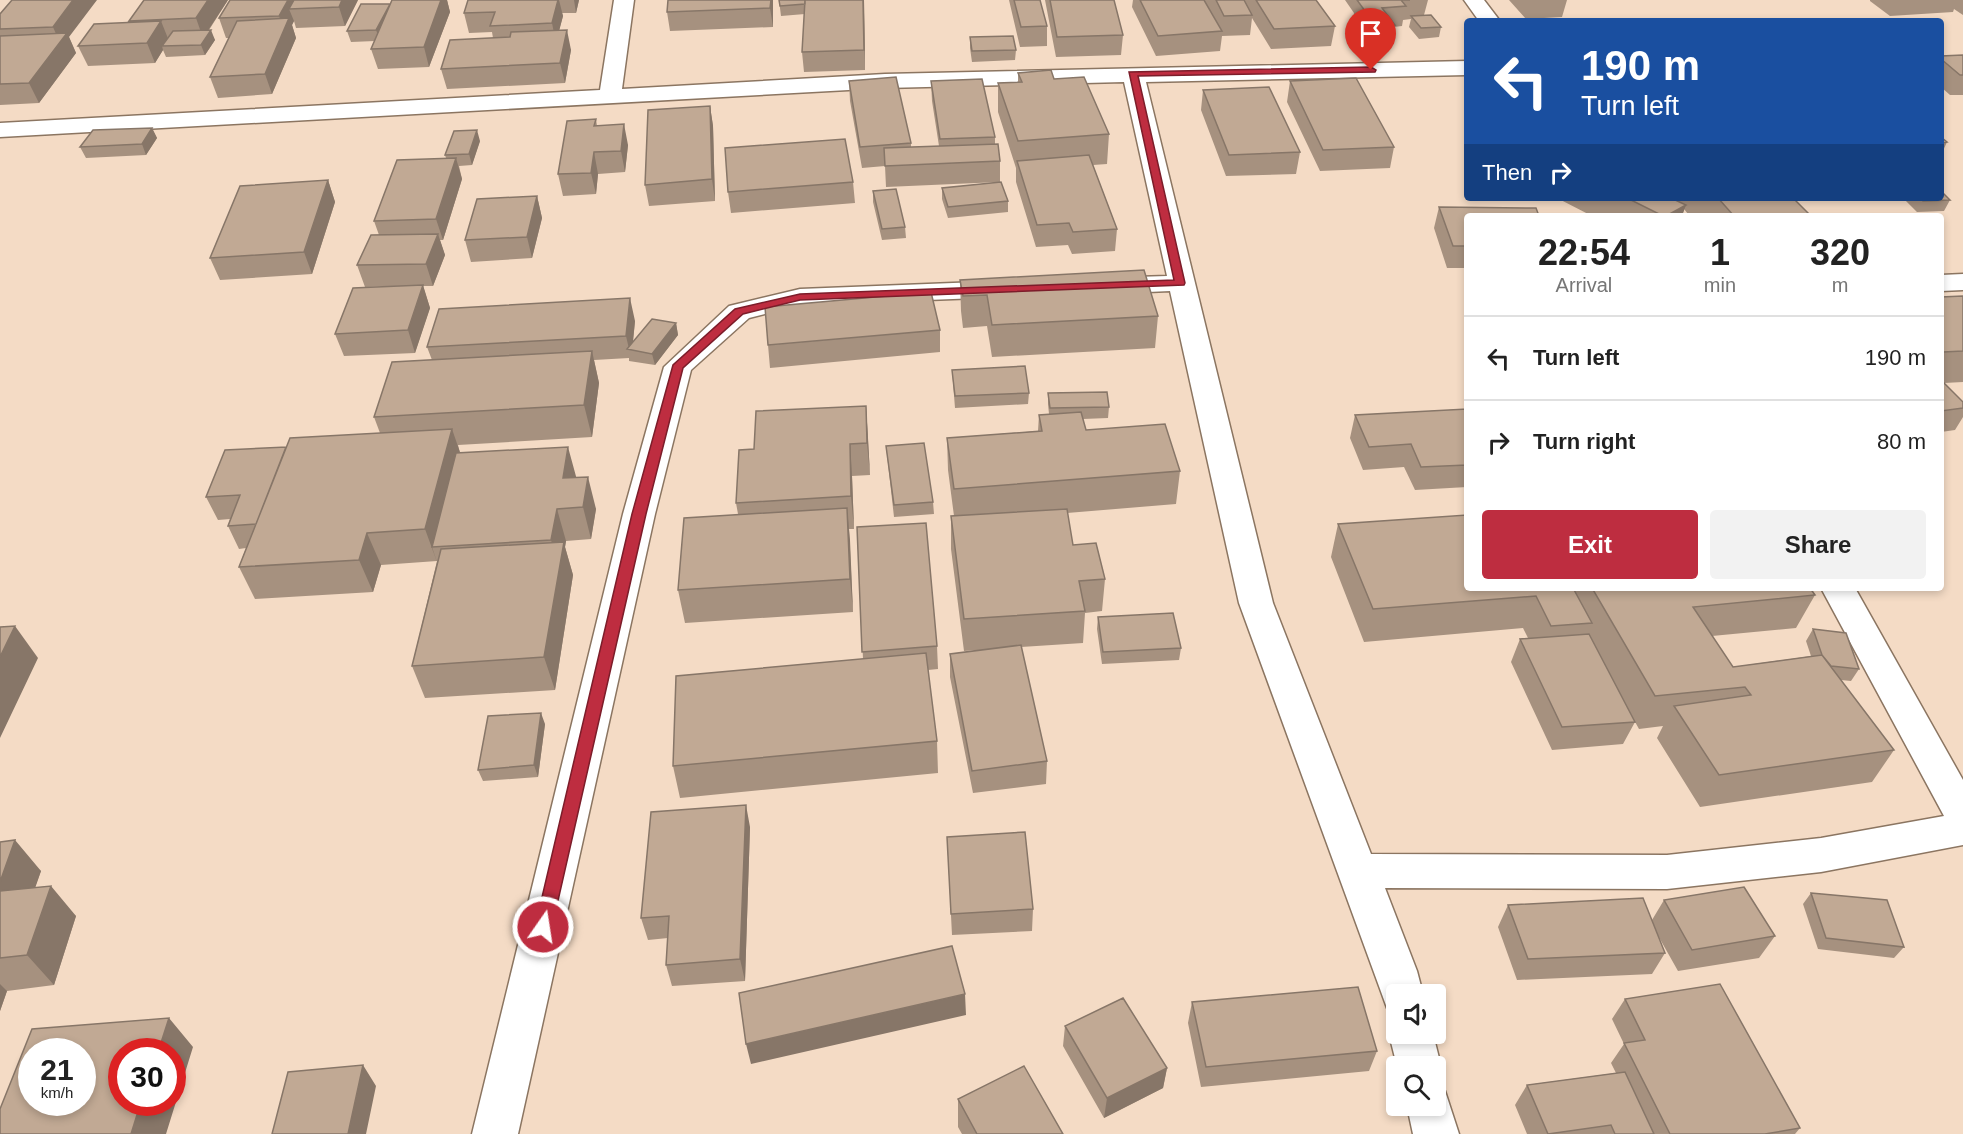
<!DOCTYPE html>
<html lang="en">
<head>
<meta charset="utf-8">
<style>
  :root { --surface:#fff; --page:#f2f2f2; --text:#222; --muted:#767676; --line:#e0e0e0; --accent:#be2d40 }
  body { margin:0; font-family:Arial,sans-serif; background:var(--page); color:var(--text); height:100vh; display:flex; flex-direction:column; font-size:22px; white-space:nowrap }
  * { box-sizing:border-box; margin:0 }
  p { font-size:20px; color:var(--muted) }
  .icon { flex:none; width:33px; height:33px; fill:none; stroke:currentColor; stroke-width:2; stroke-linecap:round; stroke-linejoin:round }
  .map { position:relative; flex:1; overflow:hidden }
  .panel { position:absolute; left:1464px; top:213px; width:480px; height:378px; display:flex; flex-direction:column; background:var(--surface); border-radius:6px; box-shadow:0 3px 9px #0003 }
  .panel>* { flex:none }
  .banner { position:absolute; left:1464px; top:18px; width:480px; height:183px; border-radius:6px; box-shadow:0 3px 9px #0003; background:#1a4fa0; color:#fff; overflow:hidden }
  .tools { position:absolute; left:1386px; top:984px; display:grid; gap:12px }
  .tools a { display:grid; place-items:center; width:60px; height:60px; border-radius:6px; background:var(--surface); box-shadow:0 3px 9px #0003; font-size:30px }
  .speed { position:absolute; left:18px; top:1038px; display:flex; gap:12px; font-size:30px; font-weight:700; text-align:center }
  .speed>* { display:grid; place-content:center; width:78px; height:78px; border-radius:50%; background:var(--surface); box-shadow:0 3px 9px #0003; line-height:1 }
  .speed small { font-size:15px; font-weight:400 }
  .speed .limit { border:9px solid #d22; background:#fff; color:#111 }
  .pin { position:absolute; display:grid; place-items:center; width:51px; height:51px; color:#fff; margin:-62px -26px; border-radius:50% 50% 50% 0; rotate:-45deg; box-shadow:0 0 6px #0007 }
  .pin .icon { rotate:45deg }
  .me { position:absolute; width:66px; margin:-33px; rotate:13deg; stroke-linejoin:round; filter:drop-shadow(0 0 4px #0008) }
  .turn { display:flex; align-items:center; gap:21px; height:126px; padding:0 18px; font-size:27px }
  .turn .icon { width:78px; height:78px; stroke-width:2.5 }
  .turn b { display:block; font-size:42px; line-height:51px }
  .then { display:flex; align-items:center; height:57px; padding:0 18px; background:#0003; gap:12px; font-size:22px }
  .eta { display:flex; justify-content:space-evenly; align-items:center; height:102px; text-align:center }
  .eta b { font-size:36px; font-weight:700; line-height:42px }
  .cta { display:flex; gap:12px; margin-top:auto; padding:12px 18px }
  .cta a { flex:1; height:69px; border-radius:6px; background:var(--accent); color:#fff; font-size:24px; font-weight:700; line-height:69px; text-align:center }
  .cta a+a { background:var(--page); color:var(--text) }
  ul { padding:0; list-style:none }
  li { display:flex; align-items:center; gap:18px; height:84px; padding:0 18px; border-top:2px solid var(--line) }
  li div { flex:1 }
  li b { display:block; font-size:22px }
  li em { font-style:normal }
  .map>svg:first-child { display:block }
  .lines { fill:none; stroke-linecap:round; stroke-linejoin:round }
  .street-casing { stroke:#8b7561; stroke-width:3 }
  .street { fill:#fff; fill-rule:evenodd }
  .wall { fill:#a6917f }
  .shaded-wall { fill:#877668 }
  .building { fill:#c1a994; stroke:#877668; stroke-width:1.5; fill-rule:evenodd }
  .route { fill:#be2d40; stroke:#7c1d2a; stroke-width:1.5 }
</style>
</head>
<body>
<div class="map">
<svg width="1963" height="1134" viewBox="0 0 1963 1134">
  <rect width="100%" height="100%" fill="#f4dbc5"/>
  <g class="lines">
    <g class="street-casing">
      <path id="street" d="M614,0H634L622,89L885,74L1467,61V75L1146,82L1273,603L1371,854L1667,855L1821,838L1944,816L1821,588H1855L1963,780V845L1821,872L1667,889L1385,888L1417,971L1423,994H1396V1011L1387,1008L1239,603L1170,291L1104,294L1095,292L1091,286L1095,280L1104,278L1167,276L1124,82L885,88L0,137V123L600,90Z
        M1464,0H1484L1500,21H1479Z
        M1963,274V290L1941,291V275Z
        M1004,281L1013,283L1017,289L1013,295L1004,297L800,305L749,318L691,370L655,514L518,1134H472L623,514L664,367L729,306L800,289Z
        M1396,1019V1034H1433L1441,1066L1436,1079V1066H1397L1389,1034Z
        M1436,1087L1445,1091L1459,1134H1413L1407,1106H1436Z"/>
    </g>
    <use href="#street" class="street"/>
  </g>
  <path class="wall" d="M12,0L69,37L76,53L39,103L0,105V14Z
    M228,0L209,30L215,40L205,55L166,57L163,50L155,63L88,66L78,46L130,22L129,21Z
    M358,0L345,26L296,28L294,21L292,25L296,38L272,94L218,98L210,77L229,38H226L219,18Z
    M392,0H447L450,12L429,67L378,69L371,49L375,41L351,42L347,31L390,5Z
    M470,0H579L576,13H562L563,16L559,30L571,50L565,83L447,89L441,69L493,38L492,32L469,33L464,13Z
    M779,0H864L865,70L804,72L802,52L805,14L781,16Z
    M1009,0H1040L1047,26V46L1020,47Z
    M1045,0H1114L1123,35L1121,55L1056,57Z
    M1133,0H1316L1335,26L1331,46L1271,49L1252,18L1250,35L1222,36L1220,51L1156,56L1132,7Z
    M1345,0H1428L1424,15L1441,27L1439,37L1419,39L1409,27L1411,19L1403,20L1402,26L1394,27L1391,45L1372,46L1353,19L1354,13Z
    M1509,0H1567L1562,17L1526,19Z
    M1870,0H1963V15L1954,9L1953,12L1890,16L1870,1Z
    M773,1V27L670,31L667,12Z
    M970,37L1016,50L1015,60L972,62L970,48Z
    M1963,55V95H1950L1941,87V56Z
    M1018,73L1054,79L1109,134L1107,164L1093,165L1117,229L1115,251L1072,254L1068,245L1036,247L1016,182V168L998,112V83L1018,82Z
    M849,81L911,143V147L939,146L932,101L931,81L995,137V144L1000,161V182L1008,201V212L948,218L942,199V188L999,182L886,187L885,166L862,168L850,101Z
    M1290,81L1394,147L1390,168L1320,171L1287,102Z
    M1203,90L1300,152L1296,174L1226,176L1201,110Z
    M710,106L713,126L715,201L649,206L645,185Z
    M596,119L597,126L628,145L625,172L598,174L596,194L563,196L558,174Z
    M152,128L157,138L146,155L86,158L80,147Z
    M1941,137L1947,142L1941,155Z
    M480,141L472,165L459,166L462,179L443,240H440L445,255L433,286H423L430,308L415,353L344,356L335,334L400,286L365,287L357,265L379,235L374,221L446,158L445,155Z
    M328,180L335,202L312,274L220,280L210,258Z
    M853,182L855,203L731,213L728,192Z
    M873,191L905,227L906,238L882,240L873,202Z
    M537,196L542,218L532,258L471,262L465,240Z
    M1557,198H1671L1678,202L1675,198H1793L1811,216H1695L1693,213L1688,214L1684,209L1682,216H1592Z
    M1903,198H1941L1950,200L1944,211L1917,212Z
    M1439,207L1467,216V268H1447L1434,228Z
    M960,280L1158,316L1155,348L992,357L987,326L963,328L961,311Z
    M1963,296V382L1944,383L1963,402V417L1955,430L1941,432V297Z
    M635,321L633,342L676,323L678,335L655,365L629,361V358L594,360L599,383L592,437L458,445L460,453L576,477L596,509L591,539L566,541L565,547L573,575L555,690L425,698L412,666L437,561L381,565L373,592L255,599L239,567L246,548L239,549L228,526L230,519L218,520L206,497L286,447L380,433L374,417L432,360L427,347Z
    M940,330V352L770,368L768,345Z
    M952,370L1029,393L1028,404L955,408Z
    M1048,393L1109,407L1108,418L1083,419L1086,430L1180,471L1176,504L1067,513L1073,545L1105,579L1102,611L1085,613L1083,643L1021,647L1047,761L1046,784L973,793L950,677V654L978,650L964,651L951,549V516H954L948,470L947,438L1038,431L1039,415L1049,414L1048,404Z
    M866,406L870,475L852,476L854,529H849L853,612L685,623L678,590L738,514L736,503L754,449Z
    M1467,409V487L1415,490L1404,467L1363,470L1350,438L1355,415Z
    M886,446L933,502L934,514L894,517Z
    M1338,524L1467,588H1810L1815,595L1796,628L1712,636L1733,667L1811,656L1806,641L1813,629L1859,669L1851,681L1841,680L1894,750L1872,782L1700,807L1657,738L1663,726L1639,729L1629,711L1635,722L1623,744L1552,750L1511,662L1520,639L1528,638L1523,628L1364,642L1331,557Z
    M857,527L937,646L938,669L928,670L937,741L938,773L680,798L673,766L863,659Z
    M1098,617L1181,648L1179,660L1102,664L1097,629Z
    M545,724L538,777L483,781L478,770Z
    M750,827L745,981L672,986L666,965L668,938L648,940L641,918Z
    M947,837L1033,909L1032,931L952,935Z
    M0,842L41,871L35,887L76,916L54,985L7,991L0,1011Z
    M1811,893L1904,947L1894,958L1818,949L1803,904Z
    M1664,900L1775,936L1759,958L1678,971L1656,932L1665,953L1652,974L1517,980L1498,927L1508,905L1652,920Z
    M1625,999L1800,1128L1795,1134H1527L1515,1105L1527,1085L1616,1073L1611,1063L1624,1044L1612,1019Z
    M1192,1002L1377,1051L1369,1071L1201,1087L1188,1023Z
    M1065,1026L1167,1068L1163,1088L1104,1118L1063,1046Z
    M958,1099L1063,1134H962L958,1127Z"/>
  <path class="shaded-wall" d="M73,0H97L69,37L76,53L39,103L29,83L60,43L53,27Z
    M208,0H228L203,38L196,18Z
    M288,0H305L289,9L294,21L292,25L296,38L272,94L265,74L284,30L279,16Z
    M342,0H358L345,26L339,7Z
    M441,0H447L450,12L429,67L424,47Z
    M558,0H559L563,16L556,43L552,23Z
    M574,0H579L576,13Z
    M771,0H773V27L770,8Z
    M863,0H864L865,70L864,50Z
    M390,4L380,40L376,30Z
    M161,21L169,41L162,46L163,50L155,63L147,43Z
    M211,30L215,40L205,55L201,45Z
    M567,30L571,50L565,83L560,63Z
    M710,106L713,126L715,201L712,179Z
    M624,124L628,145L625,172L621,151Z
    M152,128L157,138L146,155L142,144Z
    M477,130L480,141L472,165L469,154Z
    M594,152L598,174L596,194L591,173Z
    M456,158L462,179L443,240L436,219Z
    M328,180L335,202L312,274L304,252Z
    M537,196L542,218L532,258L527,237Z
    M1686,205L1682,216H1666Z
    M438,234L445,255L433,286L426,264Z
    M423,285L430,308L415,353L408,330Z
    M630,298L635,321L632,350L629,349L626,336Z
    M676,323L678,335L655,365L652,354Z
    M592,351L599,383L592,437L584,405Z
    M866,406L868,438L870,475L867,443Z
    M452,429L463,461L432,547L437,562L425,529Z
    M850,444L852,476L854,529L851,496Z
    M568,447L577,480L563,478Z
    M588,477L596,509L591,539L583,507Z
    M847,508L850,540L853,612L850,579Z
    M557,509L566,541L565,547L573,575L555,690L544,657L559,568L551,540Z
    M367,533L381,565L373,592L359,560Z
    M15,626L38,658L0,738V657Z
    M541,713L545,724L538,777L534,765Z
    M746,805L750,827L745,981L740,959Z
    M15,840L41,871L23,923L0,896V882Z
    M51,886L76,916L54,985L27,955Z
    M0,984L7,991L0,1011Z
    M965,994L966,1015L751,1064L746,1044Z
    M169,1018L193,1047L166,1134H131L141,1102H172V1052H158Z
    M363,1065L376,1086L366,1134H348Z
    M1167,1068L1163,1088L1104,1118L1107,1098Z"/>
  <path class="building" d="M12,0H73L53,27L0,29V14Z
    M144,0H208L196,18L129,21Z
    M230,0H288L279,16L219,18Z
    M294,0H342L339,7L289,9Z
    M392,0H441L424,47L371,49Z
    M468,0H558L552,23L490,26L495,12L464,13Z
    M668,0H771L770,8L667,12Z
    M779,0H805V4L780,6Z
    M805,0H863L864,50L802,52Z
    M1014,0H1040L1047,26L1021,27Z
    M1050,0H1114L1123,35L1057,37Z
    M1140,0H1204L1222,31L1158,36Z
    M1216,0H1244L1252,15L1224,16Z
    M1256,0H1316L1335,26L1274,29Z
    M1357,0H1410H1401L1406,6L1382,8L1395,25L1376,26Z
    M361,4H390L376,30L347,31Z
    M1431,15L1441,27L1421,28L1411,16Z
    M289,18L265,74L210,77L237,21Z
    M161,21L147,43L78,46L94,24Z
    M211,30L201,45L162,46L173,31Z
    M567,30L560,63L441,69L450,40L510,37L511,32Z
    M67,33L29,83L0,84V36Z
    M1013,36L1016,50L972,51L970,37Z
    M1963,55V75H1960L1941,59V56Z
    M1051,70L1054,79L1084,77L1109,134L1018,141L998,83L1022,82L1018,73Z
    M896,77L911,143L860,147L849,81Z
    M1356,78L1394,147L1323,150L1290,81Z
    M982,79L995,137L940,139L931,81Z
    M1269,87L1300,152L1229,155L1203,90Z
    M710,106L712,179L645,185L648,110Z
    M596,119L594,126L624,124L621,151L594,152L591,173L558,174L567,121Z
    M152,128L142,144L80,147L93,130Z
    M477,130L469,154L445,155L454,131Z
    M1941,137L1947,142L1941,143Z
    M845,139L853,182L728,192L725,148Z
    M998,144L1000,161L885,166L884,148Z
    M1089,155L1117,229L1073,232L1069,223L1037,225L1017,161Z
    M456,158L436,219L374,221L397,160Z
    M328,180L304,252L210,258L240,186Z
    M1001,182L1008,201L948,207L942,188Z
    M896,189L905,227L882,229L873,191Z
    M1941,191L1950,200L1923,201L1920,198H1941Z
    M537,196L527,237L465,240L477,199Z
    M1627,198H1671L1686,205L1666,216H1663Z
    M1718,198H1793L1811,216H1734Z
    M1439,207L1536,208L1539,216H1467V246H1453Z
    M438,234L426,264L357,265L371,235Z
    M1144,270L1158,316L992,325L987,295L963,296L960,280Z
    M423,285L408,330L335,334L353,288Z
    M931,292L940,330L768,345L765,307Z
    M1963,296V351L1943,352L1941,351V297Z
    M630,298L626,336L427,347L439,309Z
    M652,319L676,323L652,354L627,349Z
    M592,351L584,405L374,417L392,362Z
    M1025,366L1029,393L955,396L952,370Z
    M1941,380L1963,402V408L1941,411Z
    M1107,392L1109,407L1050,408L1048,393Z
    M866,406L867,443L850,444L851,496L736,503L739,450L754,449L756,411Z
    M1467,409V465L1421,467L1411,444L1369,447L1355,415Z
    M1081,412L1086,430L1165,424L1180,471L954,489L947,438L1042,431L1039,415Z
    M452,429L425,529L367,533L359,560L239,567L290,438Z
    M924,443L933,502L894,505L886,446Z
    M286,447L256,524L228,526L240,495L206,497L225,450Z
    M568,447L563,478L588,477L583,507L557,509L551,540L432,547L456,453Z
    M847,508L850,579L678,590L684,518Z
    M1067,509L1073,545L1096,543L1105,579L1079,581L1085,611L964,619L951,516Z
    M1467,515V588H1573L1592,623L1551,626L1536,596L1373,609L1338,524Z
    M926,523L937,646L862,652L857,527Z
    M564,542L544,657L412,666L441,549Z
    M1592,588H1810L1815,595L1693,607L1733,667L1822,655L1894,750L1719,775L1674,706L1751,695L1745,687L1655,696Z
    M1173,613L1181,648L1103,652L1098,617Z
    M15,626L0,657V627Z
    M1813,629L1846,633L1859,669L1831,666L1822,655Z
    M1589,634L1635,722L1562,727L1520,639Z
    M1021,645L1047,761L972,771L950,654Z
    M926,653L937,741L673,766L676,676Z
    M541,713L534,765L478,770L488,716Z
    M746,805L740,959L666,965L669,916L641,918L651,812Z
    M1025,832L1033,909L951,914L947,837Z
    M15,840L0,882V842Z
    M51,886L27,955L0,958V891Z
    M1744,887L1775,936L1692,950L1664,900Z
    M1811,893L1887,900L1904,947L1826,938Z
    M1643,898L1665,953L1528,959L1508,905Z
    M952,946L965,994L746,1044L739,993Z
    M1720,984L1800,1128L1765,1134H1670L1624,1043L1645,1040L1625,999Z
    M1358,987L1377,1051L1206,1067L1192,1002Z
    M1123,998L1167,1068L1107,1098L1065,1026Z
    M169,1018L158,1052H122V1102H141L131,1134H0V1109L32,1029ZM32,1052H82V1102H32Z
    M363,1065L348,1134H272L288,1072Z
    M1024,1066L1063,1134H977L958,1099Z
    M1625,1072L1654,1134H1615L1611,1125L1548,1134L1527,1085Z"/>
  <path class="route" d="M1371,67L1376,70L1375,72L1138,76L1185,283L1184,285L800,300L743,314L683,368L646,514L552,927L549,933L543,935L537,933L535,927L632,514L673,365L735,309L800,294L1174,280L1129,72Z"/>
</svg>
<div class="tools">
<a><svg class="icon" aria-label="sound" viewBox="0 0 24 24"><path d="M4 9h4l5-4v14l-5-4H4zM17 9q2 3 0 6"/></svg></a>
<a><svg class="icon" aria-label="search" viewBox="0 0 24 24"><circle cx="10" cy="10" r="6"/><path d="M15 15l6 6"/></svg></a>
</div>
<div class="speed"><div>21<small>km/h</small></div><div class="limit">30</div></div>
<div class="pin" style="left:1371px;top:70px;background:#d93025"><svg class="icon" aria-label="arrive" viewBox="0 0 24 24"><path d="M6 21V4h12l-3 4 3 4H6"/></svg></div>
<svg class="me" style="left:543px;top:927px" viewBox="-20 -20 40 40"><circle r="17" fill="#be2d40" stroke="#fff" stroke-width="3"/><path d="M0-11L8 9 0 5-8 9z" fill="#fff"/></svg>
<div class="banner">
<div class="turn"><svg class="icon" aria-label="left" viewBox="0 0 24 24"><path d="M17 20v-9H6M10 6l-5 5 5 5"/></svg><div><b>190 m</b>Turn left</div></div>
<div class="then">Then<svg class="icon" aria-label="right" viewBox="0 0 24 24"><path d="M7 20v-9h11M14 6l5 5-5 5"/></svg></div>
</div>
<section class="panel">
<div class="eta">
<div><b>22:54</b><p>Arrival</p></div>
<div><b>1</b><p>min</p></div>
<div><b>320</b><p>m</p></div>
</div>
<ul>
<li><svg class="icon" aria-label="left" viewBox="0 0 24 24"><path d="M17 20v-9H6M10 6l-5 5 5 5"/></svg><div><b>Turn left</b></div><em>190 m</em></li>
<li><svg class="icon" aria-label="right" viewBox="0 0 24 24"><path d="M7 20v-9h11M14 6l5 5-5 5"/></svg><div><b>Turn right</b></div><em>80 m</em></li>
</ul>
<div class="cta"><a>Exit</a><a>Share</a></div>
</section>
</div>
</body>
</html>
